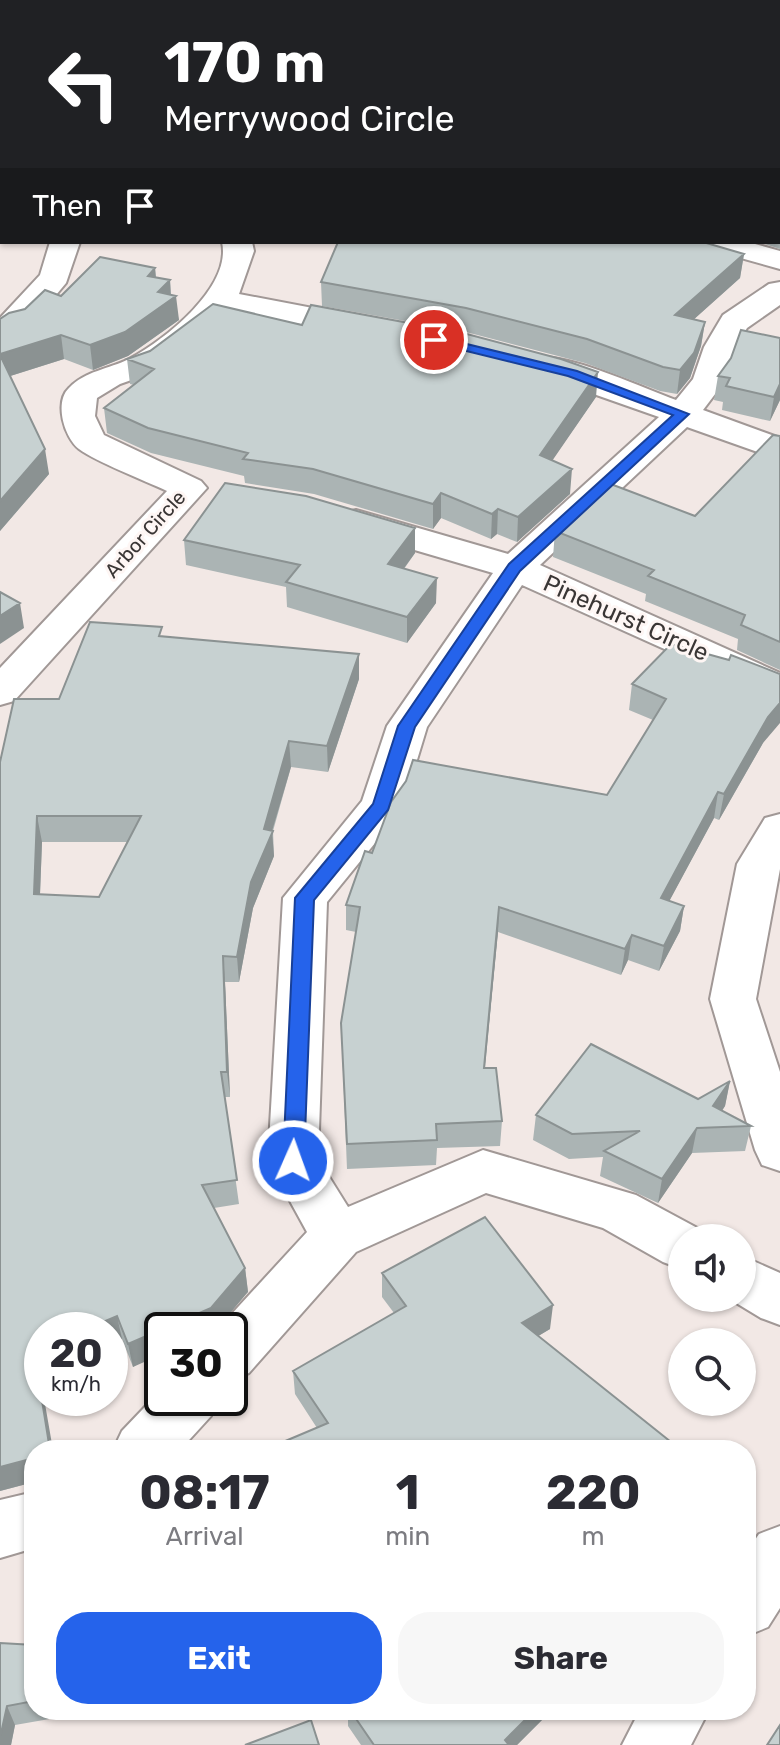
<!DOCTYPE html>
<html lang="en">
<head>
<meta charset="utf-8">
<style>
  :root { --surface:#fff; --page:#f7f7f7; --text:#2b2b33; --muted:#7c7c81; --accent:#2563eb }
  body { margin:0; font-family:Rubik,sans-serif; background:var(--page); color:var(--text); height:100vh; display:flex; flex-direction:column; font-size:30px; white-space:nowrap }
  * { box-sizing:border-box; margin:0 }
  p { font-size:26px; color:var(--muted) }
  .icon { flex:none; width:44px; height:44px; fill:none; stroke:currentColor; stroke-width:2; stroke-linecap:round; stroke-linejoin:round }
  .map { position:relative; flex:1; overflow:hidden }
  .side { position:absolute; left:24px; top:1440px; width:732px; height:280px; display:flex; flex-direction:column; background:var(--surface); border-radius:32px; box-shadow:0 2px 6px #0004 }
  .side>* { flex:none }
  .banner { position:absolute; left:0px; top:0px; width:780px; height:244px; box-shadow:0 2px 6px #0004; background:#202124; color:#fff; overflow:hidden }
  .buttons { position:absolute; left:668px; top:1224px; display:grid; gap:16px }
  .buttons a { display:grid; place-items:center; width:88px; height:88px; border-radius:50%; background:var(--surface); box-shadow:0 2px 6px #0004; font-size:40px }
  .speed { position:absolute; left:24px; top:1312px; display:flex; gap:16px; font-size:40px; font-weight:700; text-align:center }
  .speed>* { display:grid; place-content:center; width:104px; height:104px; border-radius:50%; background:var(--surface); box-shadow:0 2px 6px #0004; line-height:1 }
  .speed small { font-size:20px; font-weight:400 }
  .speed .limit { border:4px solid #111; border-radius:12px; background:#fff; color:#111 }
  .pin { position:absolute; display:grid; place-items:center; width:68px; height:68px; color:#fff; margin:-34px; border:4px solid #fff; border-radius:50%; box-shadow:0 2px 8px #0007 }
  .me { position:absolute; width:88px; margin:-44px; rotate:2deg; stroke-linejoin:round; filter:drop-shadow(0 0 6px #0008) }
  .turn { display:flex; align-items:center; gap:28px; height:168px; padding:0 32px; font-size:36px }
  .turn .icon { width:104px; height:104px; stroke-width:2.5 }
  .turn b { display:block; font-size:56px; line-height:68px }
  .then { display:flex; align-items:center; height:76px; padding:0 32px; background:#0003; gap:16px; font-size:30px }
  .eta { display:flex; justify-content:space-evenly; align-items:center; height:136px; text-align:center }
  .eta b { font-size:48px; font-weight:700; line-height:56px }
  .button { display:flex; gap:16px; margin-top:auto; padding:16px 32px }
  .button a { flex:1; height:92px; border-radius:32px; background:var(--accent); color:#fff; font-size:32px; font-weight:700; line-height:92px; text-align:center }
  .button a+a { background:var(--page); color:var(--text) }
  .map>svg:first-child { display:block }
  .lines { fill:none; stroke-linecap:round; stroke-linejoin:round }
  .minor-casing { stroke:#a19896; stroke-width:4 }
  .minor { fill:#fff; fill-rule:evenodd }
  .wall { fill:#abb4b4; fill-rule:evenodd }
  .shaded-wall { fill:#8b9292 }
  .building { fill:#c7d1d1; stroke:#8b9292; stroke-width:2; fill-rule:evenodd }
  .route { fill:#2563eb; stroke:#184099; stroke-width:2 }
  .labels { text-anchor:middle; stroke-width:6; stroke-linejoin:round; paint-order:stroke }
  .far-street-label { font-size:20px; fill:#3a3635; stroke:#fef6f4 }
  .street-label { font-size:24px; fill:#3a3635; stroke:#fef6f4 }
</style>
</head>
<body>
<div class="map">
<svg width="780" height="1745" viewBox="0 0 780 1745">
  <rect width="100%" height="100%" fill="#f2e8e5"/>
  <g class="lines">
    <g class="minor-casing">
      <path id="minor" d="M65,0H92L64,2Z
        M237,0H265L266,2H238Z
        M663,0H700L701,2H664Z
        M778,5H780V19H778Z
        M778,55H780V71H778Z
        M778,109H780V126H778Z
        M0,166H2V183H0Z
        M50,242H80L66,283L26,331L0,337V318L40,275Z
        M222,242H252L254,251L239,294L365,318L376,320L381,327L376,334L365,336L229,311L198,339L151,373L120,384L97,398L95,416L104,435L201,481L207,488L14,701L0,705V668L167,491C144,480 96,462 79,449C64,437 54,402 69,388C85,371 109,369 129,359C165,340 232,287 222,242Z
        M700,242H748L780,251V269L705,248Z
        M780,282V305L747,328L736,347L725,381L703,410L780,438V460L687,427L540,565L780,673V701L522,585L427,727L403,806L397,816L327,902L318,1159L348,1207L483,1150L636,1195L701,1230L704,1238H682V1269L663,1262L603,1228L486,1193L356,1252L249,1373L230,1380V1330H217L307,1232L268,1161L283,898L362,801L387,726L493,573L343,529L338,521L343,513L356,510L508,554L659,417L531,372L526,365L531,358C562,350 643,388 676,400L693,379L704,347L723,315L769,284Z
        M780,814V869L756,999L780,1072V1171L762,1165L755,1150L710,999L737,864L765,818Z
        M742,1256L780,1273V1325L761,1318L728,1298H742Z
        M162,1389V1398H219L211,1416L180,1450H113L122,1431Z
        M34,1492V1548L0,1558V1500Z
        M780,1526V1608L768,1627L746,1636V1553L759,1534Z
        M640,1710H709L691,1745H622Z"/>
    </g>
    <use href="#minor" class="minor"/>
  </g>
  <path class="wall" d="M0,0H41L38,2H2V27H0Z
    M780,15V48L778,47V16Z
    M778,118H780V184H778Z
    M780,197V249L759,242H778V198Z
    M744,254L740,278L694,319L705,322L701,346L690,378L677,394L660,391L585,363L466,332L322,306L321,282Z
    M155,268L156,277L170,280L171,295L179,320L128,356L93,370L64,359L10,376L49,474L0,531V319L61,296Z
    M731,358L780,400L770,421L722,410L723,402L714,400L718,376Z
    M127,359L596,397L552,460L570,494L517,542L497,534L491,539L441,518L433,529L314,494L245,483L244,476L151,453L107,433L104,408L134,385L130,384Z
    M780,436V670L737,650L738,639L645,601L646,594L553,557L555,531L695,516Z
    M184,540L415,553L404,569L436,603L407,643L287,607L286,587L186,565Z
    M163,636L359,679L328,772L291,767L273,831L274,856L253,908L239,982H225L230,1097H224L239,1204L214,1208L245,1268L248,1292L133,1367L122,1339L41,1374L42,1398L34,1450V1482L0,1491V762L59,699ZM42,842H128L99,897L40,894Z
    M780,674L763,743L719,820L714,818L669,901L684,906L680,931L659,971L628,960L621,975L498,932L485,1068L502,1121L500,1146L437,1148L436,1165L347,1169L341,1023L356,932L346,930V905L372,853L607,795L653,720L629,710L632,684Z
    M730,1081L725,1106L722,1111L751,1126L745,1151L692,1153L658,1203L600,1176L603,1157L569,1159L533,1140L536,1115L698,1099Z
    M382,1273L550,1329L538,1336L317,1428L295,1394L293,1371L394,1313L382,1297Z
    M0,1643L34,1645V1710H101L15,1725L11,1745Z
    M348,1710H552L517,1745H361L348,1726Z"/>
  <path class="shaded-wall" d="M12,0H41L38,2H9Z
    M2,109V135L0,138V112Z
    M744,254L740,278L672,339L675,315Z
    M155,268L157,292L148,276Z
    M170,280L171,300L176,296L179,320L128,356L93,370L90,345L158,292Z
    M705,322L701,346L690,378L677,394L680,370Z
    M61,335L64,359L4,378L0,354Z
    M598,372L596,397L539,480L540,455Z
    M780,384V400L770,421L774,397Z
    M45,449L49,474L0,531V501Z
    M572,469L570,494L517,542L518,517Z
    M441,493V518L433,529V504Z
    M498,509L497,534L491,539L492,514Z
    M415,528V553L388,590V564Z
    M437,578L436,603L407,643V617Z
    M20,603L24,628L0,644V616Z
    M359,654V679L328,772L327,746Z
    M780,703V723L763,743L719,820L724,794L768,717Z
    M289,741L291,767L272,831L274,856L253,908L239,982L237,957L251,882L264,829Z
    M718,792L714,818L657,924L661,898Z
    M37,816L42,842L39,920L34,894Z
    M684,906L680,931L659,971L664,946Z
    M499,907L498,932L482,1094L484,1068Z
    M632,935L628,960L621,975L625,949Z
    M223,956L225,982L230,1097L227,1072Z
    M730,1081L725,1106L710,1128L713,1106Z
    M697,1128L692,1153L658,1203L662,1179Z
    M245,1268L248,1292L216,1330H162V1354L133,1367L128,1344Z
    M553,1305L550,1329L520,1347L522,1323Z
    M117,1316L122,1339L110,1344V1330H84Z
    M42,1348V1374H41L42,1398H44L53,1450H50L34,1351Z
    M34,1458V1482L0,1491V1467Z
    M7,1706L15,1725L11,1745H0V1738Z
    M535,1710H552L517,1745H504L505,1740Z"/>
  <path class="building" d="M0,0H12L9,2H2V8L0,7Z
    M0,34H2V109L0,112Z
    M778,118H780V160H778Z
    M780,197V225L778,224V198Z
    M338,242H703L744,254L675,315L705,322L694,353L680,370L663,367L587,339L466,308L321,282Z
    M100,257L155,268L148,276L170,280L158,292L176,296L125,332L90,345L61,335L0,354V319L9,313L25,309L45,290L61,296Z
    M213,304L302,325L311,305L463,333L561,359L598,372L540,455L572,469L518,517L498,509L492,514L441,493L433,504L313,469L243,459L248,453L148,428L104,408L154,369L127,359L150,351Z
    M741,330L780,338V384L774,397L726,386L730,378L718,376L731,358Z
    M0,355L45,449L0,501Z
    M773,435L780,436V642L741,625L745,615L648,576L654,570L555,531L608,483L695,516Z
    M225,483L306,496L415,528L388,564L437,578L407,617L286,582L300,565L184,540Z
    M0,592L20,603L0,616Z
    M90,622L162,627L159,636L359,654L327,746L289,741L264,829L273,831L251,882L237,957L223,956L227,1072H221L237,1180L202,1185L245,1268L211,1308L128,1344L117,1316L84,1330H42V1348L34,1351L50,1450H34V1458L0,1467V762L14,699H59ZM37,816H141L99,897L34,894Z
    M671,644L729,660L731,655L780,674V703L768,717L724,794L718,792L661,898L684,906L664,946L632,935L625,949L499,907L484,1068H496L502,1121L436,1124L437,1140L347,1144L341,1023L360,907L346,905L365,851L372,853L391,802L406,781L413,760L607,795L666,699L632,684Z
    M591,1044L698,1099L730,1081L713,1106L751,1126L697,1128L662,1179L604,1151L640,1131L572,1134L536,1115Z
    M485,1217L553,1305L522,1323L681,1450H264L328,1423L293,1371L406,1306L382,1273Z
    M0,1643L34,1645V1701L7,1706L0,1738Z
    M350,1710H535L505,1740L509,1745H374Z
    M311,1720L319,1745H245Z
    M780,1725V1745H767Z"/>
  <path class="route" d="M434,336L577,371L689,414L520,571L415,727L388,810L314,900L304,1161L301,1167L293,1170L286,1167L283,1161L295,898L373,804L398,726L509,564L673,415L568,376L430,342L428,340Z"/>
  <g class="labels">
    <g class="far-street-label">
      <text transform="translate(145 534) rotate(-48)" y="7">Arbor Circle</text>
    </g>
    <g class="street-label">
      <text transform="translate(626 618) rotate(24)" y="8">Pinehurst Circle</text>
    </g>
  </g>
</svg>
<div class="buttons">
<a><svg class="icon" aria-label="sound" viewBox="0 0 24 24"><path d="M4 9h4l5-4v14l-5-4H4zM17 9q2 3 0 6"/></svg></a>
<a><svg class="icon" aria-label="search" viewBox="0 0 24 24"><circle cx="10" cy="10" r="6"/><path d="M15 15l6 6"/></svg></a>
</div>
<div class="speed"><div>20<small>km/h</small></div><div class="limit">30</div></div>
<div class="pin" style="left:434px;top:340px;background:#d93025"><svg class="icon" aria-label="arrive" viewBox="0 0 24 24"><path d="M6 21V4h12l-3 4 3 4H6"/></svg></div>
<svg class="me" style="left:293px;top:1161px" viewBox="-20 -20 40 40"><circle r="17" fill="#2563eb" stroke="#fff" stroke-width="3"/><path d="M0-11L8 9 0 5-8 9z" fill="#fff"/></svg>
<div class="banner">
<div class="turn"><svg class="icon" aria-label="left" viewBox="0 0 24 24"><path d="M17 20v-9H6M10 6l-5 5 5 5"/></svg><div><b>170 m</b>Merrywood Circle</div></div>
<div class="then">Then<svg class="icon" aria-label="arrive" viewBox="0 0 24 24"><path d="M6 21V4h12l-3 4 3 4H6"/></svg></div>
</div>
<section class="side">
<div class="eta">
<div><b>08:17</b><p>Arrival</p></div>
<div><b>1</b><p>min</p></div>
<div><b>220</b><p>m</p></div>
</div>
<div class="button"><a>Exit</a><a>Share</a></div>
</section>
</div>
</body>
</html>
